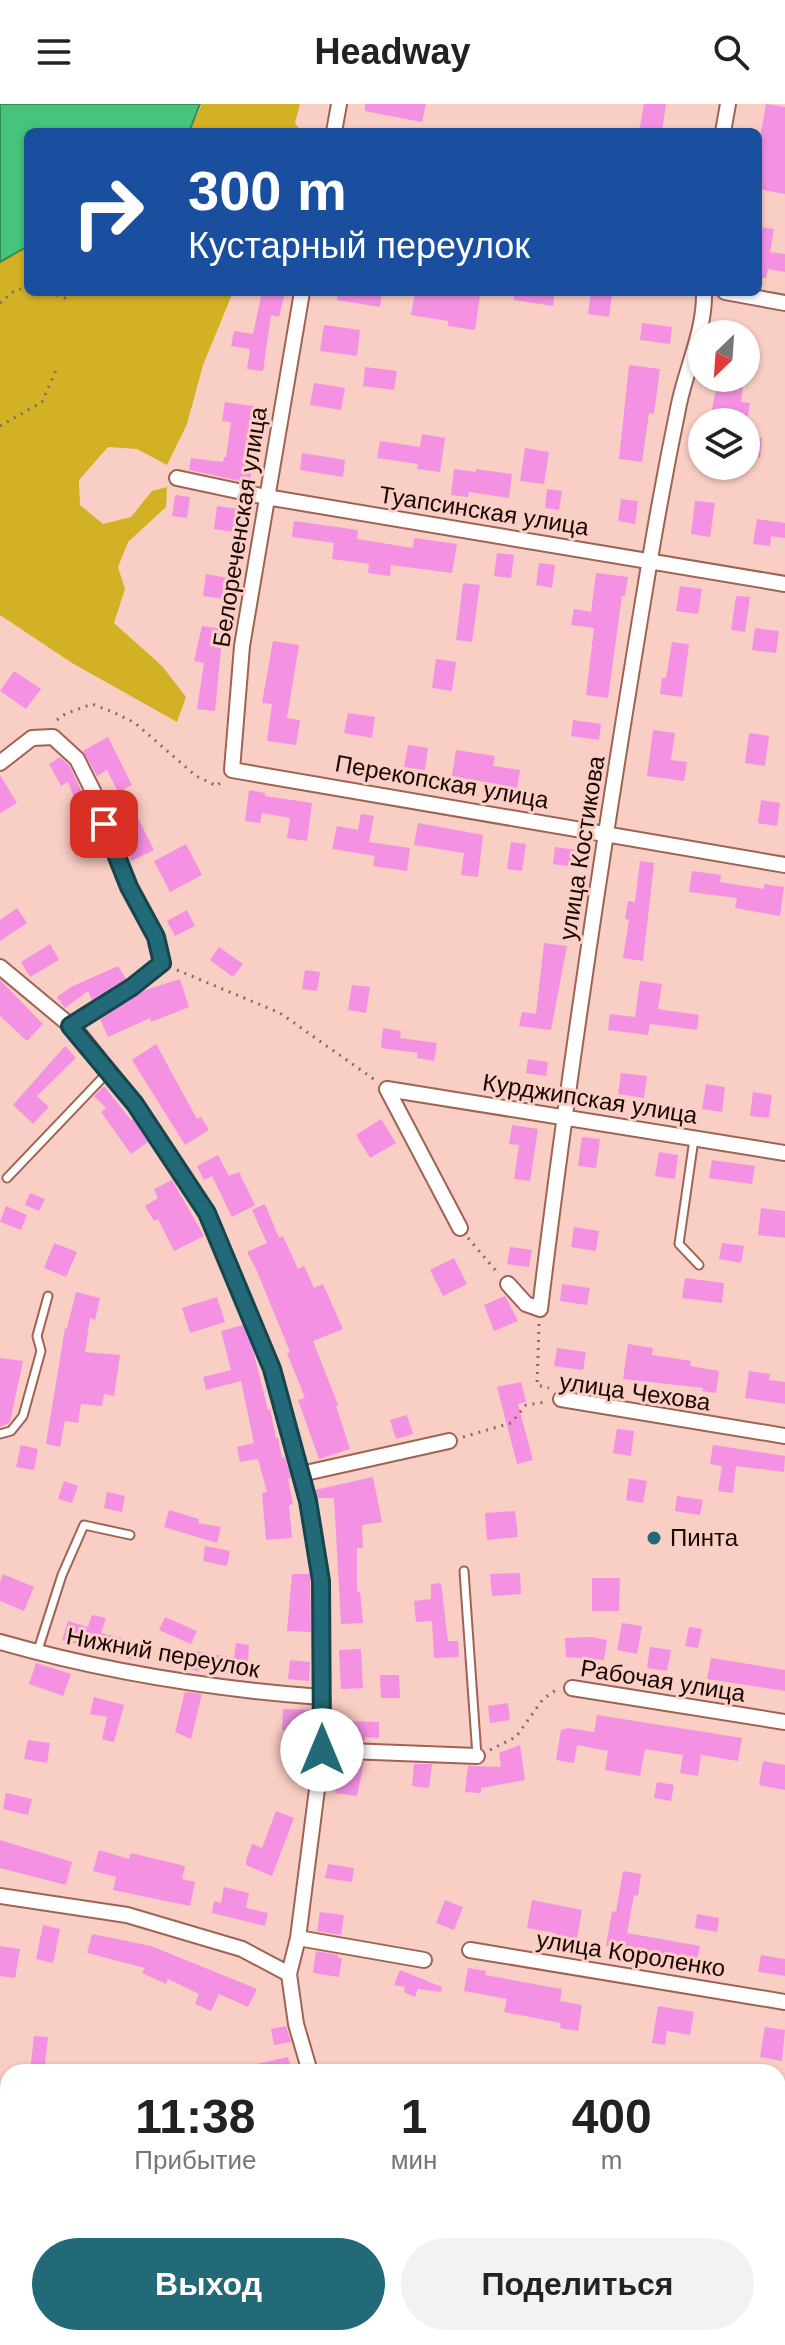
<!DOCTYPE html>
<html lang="ru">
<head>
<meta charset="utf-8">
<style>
  :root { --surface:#fff; --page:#f2f2f2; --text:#222; --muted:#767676; --accent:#236a78 }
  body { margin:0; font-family:Helvetica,sans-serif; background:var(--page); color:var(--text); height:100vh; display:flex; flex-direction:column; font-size:30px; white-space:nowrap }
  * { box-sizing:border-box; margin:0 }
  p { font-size:26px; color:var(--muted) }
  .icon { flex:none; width:44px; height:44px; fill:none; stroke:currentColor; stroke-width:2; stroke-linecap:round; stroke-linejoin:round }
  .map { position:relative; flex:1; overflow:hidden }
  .details { position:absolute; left:0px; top:1960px; width:786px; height:282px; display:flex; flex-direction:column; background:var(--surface); border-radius:24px 24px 0 0; box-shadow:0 2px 6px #0004 }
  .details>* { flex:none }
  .guide { position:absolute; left:24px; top:24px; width:738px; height:168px; border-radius:12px; box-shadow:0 2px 6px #0004; background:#1a4fa0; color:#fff; overflow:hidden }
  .needle { width:52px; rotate:205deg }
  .tools { position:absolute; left:688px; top:216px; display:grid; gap:16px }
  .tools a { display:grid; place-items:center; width:72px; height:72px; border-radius:50%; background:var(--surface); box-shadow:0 2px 6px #0004; font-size:40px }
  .pin { position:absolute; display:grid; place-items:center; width:68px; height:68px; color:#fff; margin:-34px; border-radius:16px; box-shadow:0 4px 12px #0006 }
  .me { position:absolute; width:88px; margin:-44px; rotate:0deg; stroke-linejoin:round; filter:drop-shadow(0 0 6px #0008) }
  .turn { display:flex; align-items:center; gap:28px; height:168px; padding:0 32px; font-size:36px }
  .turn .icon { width:104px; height:104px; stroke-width:2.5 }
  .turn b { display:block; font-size:56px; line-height:68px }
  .eta { display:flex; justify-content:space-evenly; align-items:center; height:136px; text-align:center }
  .eta b { font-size:48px; font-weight:700; line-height:56px }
  .action { display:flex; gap:16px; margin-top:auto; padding:16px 32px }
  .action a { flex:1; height:92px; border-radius:48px; background:var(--accent); color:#fff; font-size:32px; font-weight:700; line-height:92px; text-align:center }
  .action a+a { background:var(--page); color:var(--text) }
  header { display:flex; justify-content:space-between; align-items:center; height:104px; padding:0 32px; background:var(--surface); font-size:36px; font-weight:700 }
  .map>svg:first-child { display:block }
  .built { fill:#fabdad }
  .green { fill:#d3b124 }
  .water { fill:#46c47b; stroke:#398b57; stroke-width:2 }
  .building { fill:#f491e2 }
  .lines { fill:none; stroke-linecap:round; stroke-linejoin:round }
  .service-casing { stroke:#a06253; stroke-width:11 }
  .minor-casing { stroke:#a06253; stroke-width:18 }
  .tertiary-casing { stroke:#a06253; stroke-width:22 }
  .path { stroke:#8b6a64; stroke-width:3; stroke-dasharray:2 6; stroke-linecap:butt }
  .service { stroke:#fff; stroke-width:7 }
  .minor { stroke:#fff; stroke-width:14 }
  .tertiary { stroke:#fff; stroke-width:18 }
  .route-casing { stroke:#17454e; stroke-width:20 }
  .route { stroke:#236a78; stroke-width:14 }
  .poi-dot { fill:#236a78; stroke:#f9cec4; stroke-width:3 }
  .labels { text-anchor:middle; stroke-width:6; stroke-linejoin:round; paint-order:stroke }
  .street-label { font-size:24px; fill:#1c0603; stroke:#f9cec4 }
  .poi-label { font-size:24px; fill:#1c0603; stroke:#f9cec4; text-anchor:start }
</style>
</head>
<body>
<header><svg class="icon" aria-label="menu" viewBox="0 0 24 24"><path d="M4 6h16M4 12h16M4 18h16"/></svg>Headway<svg class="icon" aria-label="search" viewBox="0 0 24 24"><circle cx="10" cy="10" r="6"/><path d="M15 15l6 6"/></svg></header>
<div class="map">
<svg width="785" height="2241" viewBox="0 0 785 2241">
  <rect width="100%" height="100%" fill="#f9cec4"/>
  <path class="built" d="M376,2234H462L461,2241H372Z"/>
  <path class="green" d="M202,0H300L295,19L302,28H189Z
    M28,142V188H233L203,261L187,320L167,361L137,345L108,343L79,376L80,401L103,420L131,413L152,387L167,383L166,403L128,438L118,463L125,485L114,519L162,562L186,593L177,618L72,559L0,511V158Z"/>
  <path class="water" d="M0,0H200L189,28H28V142L0,158Z"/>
  <path class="building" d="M365,0H426L422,18L365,7Z
    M644,0H666L662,28H639Z
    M766,0L785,3V90L758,85V45Z
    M758,123L774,125L770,148L785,150V168L768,165L766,174H758Z
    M262,188H285L279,213L271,211L263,267L247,265L250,245L231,242L234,227L253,230Z
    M337,188H382L380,203L337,196Z
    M415,188H451L480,192L475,226L448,222V217L411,211Z
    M514,188H555L553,202L514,196Z
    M591,188H612L609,213L588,210Z
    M642,219L672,223L670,240L640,236Z
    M324,221L360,226L357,252L320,247Z
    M629,261L660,265L654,310L649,309L642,358L619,355Z
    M365,263L397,267L394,286L363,282Z
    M718,274H744L741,298L750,299L747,318L710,316Z
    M314,279L345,284L341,306L310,301Z
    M225,298L259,303L250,379L189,366L191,354L223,358L224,353H226L231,318L222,317Z
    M422,330L445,334L440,368L417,365L418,360L377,354L380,337L420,343Z
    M746,332L762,334L760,354L746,352Z
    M525,344L549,348L544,380L520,377Z
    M302,349L345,356L343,373L300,366Z
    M454,365L476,368V365L512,370L509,394L469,388L468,393L451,391Z
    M547,385L562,387L559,406L545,404Z
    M175,391L190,393L187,414L172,412Z
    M621,395L638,397L635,420L618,417Z
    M695,397L715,399L710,433L691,430Z
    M217,402L239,405L235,428L214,425Z
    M757,415L785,419V434L771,432L770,442L753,440Z
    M294,417L358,426L357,435L413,444L414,434L457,440L452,469L391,461L390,472L368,469L369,460L332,455L334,439L292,433Z
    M497,449L514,451L511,474L494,472Z
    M539,459L555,461L552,484L536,481Z
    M596,469L628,473L625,492H622L608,594L586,591L594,524L571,521L574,505L591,508Z
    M206,470L228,474L225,495L203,492Z
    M463,479L480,481L472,538L456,536Z
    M680,482L702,485L698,510L676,507Z
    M736,492L750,493L745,528L731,526Z
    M202,522L223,525L215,607L197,605L204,559L194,557Z
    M755,524L779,527L776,549L752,546Z
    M273,537L299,541L287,614L300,616L296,641L267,637L272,600L262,599Z
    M672,538L689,540L682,593L660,590L662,574H666Z
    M436,555L456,558L452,587L432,584Z
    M14,567L41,585L26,605L0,587Z
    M348,609L375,613L372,634L344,629Z
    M573,616L601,620L599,636L571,632Z
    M653,626L675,629L671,656L687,658L684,677L647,672Z
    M749,629L769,632L765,662L745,659Z
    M108,633L132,681L118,688L107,666L97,672L83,647Z
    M408,641L428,644L425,666L404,663Z
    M456,646L495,652L493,662L520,666L517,684L452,672Z
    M60,653L69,661L90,705L80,709L68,678L61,682L49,660Z
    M0,671L17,699L0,709Z
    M249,686L265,689V692L312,699L307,737L287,734L290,714L262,709L260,719L245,717Z
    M127,692L154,746L131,757L110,700Z
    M761,696L780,699L777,722L758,719Z
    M361,710L374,712L369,738L410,744L407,767L373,762L375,752L332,745L337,722L358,726Z
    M418,719L483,731L478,773L461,771L464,749L414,741Z
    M511,738L526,740L522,767L507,765Z
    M186,740L202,771L170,788L154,757Z
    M555,743L577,746L574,763L553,760Z
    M640,757L654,759L643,857L623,854L629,816L625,815L628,797L635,798Z
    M692,767L721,771L720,778L764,785V780L784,783L780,812L735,804L737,794L689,788Z
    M17,804L27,819L0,837V816Z
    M187,806L195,822L175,832L167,817Z
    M544,839L567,842L551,926L519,922L522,908L536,910Z
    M50,840L59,856L30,873L21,858Z
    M219,843L243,860L233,873L210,856Z
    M118,862L126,875L92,896L88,887L65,904L57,893L71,883Z
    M305,866L320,868L317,887L302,885Z
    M180,875L189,903L151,918L150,914L108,933L100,915L143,887Z
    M0,876L43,920L27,937L0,912Z
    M640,877L662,880L658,905L699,911L697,926L650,920L648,931L608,926L610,910L635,913Z
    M352,881L370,883L366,909L348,906Z
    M383,924L401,927L400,934L437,939L434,957L417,954L418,949L381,944Z
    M156,940L197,1015L201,1013L209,1026L185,1041L132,956Z
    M65,942L76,954L37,992L49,1003L33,1020L13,1001Z
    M528,955L548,958L546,972L526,969Z
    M621,969L647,972L644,994L618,990Z
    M706,980L725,983L722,1008L702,1005Z
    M104,982L131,1016L133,1015L148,1038L131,1050L101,1008L106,1004L94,992Z
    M753,988L772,991L769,1014L750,1012Z
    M381,1015L396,1039L370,1054L356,1031Z
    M512,1021L538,1025L530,1077L514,1075L519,1041L509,1040Z
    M582,1033L600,1035L596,1064L578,1062Z
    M659,1048L678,1051L675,1075L655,1072Z
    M218,1051L229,1072L239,1068L255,1101L232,1113L212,1072L204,1076L197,1062Z
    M712,1056L755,1062L752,1080L709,1074Z
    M172,1076L204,1132L174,1147L158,1115L154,1117L145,1102L158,1094L154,1085Z
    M30,1089L45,1095L39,1107L25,1101Z
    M265,1100L279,1134L283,1132L298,1165L304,1162L314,1184L323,1180L343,1225L313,1237L338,1301L336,1302L350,1345L319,1355L298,1296L305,1294L287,1249L290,1248L256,1165L247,1148L267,1139L252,1106Z
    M6,1102L27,1111L21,1126L0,1118Z
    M761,1104L785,1107V1134L758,1131Z
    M574,1123L599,1127L596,1147L571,1143Z
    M54,1139L77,1148L66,1173L44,1164Z
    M722,1139L744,1142L741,1159L719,1155Z
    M510,1143L532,1146L529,1163L507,1160Z
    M454,1154L467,1180L443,1192L430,1166Z
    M685,1174L724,1179L722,1199L682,1194Z
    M562,1180L590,1184L587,1201L560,1197Z
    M76,1188L100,1194L95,1216L90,1214L85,1248L120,1251L114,1292L104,1290L102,1302L81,1300L78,1319L65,1317L60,1343L46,1340L65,1224H67Z
    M505,1192L518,1217L494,1227L484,1201Z
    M217,1193L225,1218L190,1229L182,1204Z
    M243,1221L253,1246L268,1306L270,1305L276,1334H278L282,1354L285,1353L291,1374L288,1375L293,1400L289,1401L292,1434L266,1436L262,1389L267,1388L258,1355L240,1358L237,1343L254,1339L241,1277L206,1286L203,1273L231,1266L221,1227Z
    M628,1240L653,1244L652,1251L691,1257L690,1262L719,1267L716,1289L702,1287L703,1284L623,1275Z
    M557,1244L586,1248L583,1266L554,1262Z
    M0,1254L23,1257L10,1318L0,1323Z
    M749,1267L770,1270L769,1276L785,1278V1300L745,1294Z
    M521,1278L526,1298L518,1300L533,1356L517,1360L497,1283Z
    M407,1311L413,1330L396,1335L390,1316Z
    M617,1325L634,1327L631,1352L613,1349Z
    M21,1341L38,1345L34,1366L16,1363Z
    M713,1341L785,1352L784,1368L736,1362L733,1389L718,1387L722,1362L710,1360Z
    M373,1373L382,1418L362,1421L363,1444H357V1488H360L363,1519L341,1520L334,1394H318L315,1386Z
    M629,1374L647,1377L643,1399L626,1396Z
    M64,1377L78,1382L72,1399L58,1395Z
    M107,1388L125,1392L122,1408L104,1404Z
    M677,1392L703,1396L700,1411L675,1407Z
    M169,1406L199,1415L198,1419L221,1423L217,1439L164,1423Z
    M515,1407L518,1433L487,1436L485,1409Z
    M205,1442L230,1447L227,1462L203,1457Z
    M520,1469L521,1490L492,1492L490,1470Z
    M3,1470L34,1483L24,1507L0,1497V1478Z
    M292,1470H310L311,1528L287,1527Z
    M592,1474H620L619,1507H592Z
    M441,1479L448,1537H458L459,1553L434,1554L432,1517L416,1518L414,1497L431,1495V1480Z
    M92,1511L106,1514L101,1529L136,1538L131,1555L62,1536L68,1517L88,1523Z
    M165,1513L197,1527L191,1540L159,1526Z
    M622,1519L642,1522L637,1550L617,1546Z
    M689,1523L702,1525L698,1544L685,1542Z
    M592,1533L607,1536L604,1556L566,1553L565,1534Z
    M236,1539L249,1541L247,1571L191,1566L195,1547L234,1554Z
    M650,1543L671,1546L667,1567L647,1564Z
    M361,1545L363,1584L341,1585L339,1546Z
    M711,1554L785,1566V1587L707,1575Z
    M290,1556L310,1558L309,1577L288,1575Z
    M36,1559L71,1570L63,1592L29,1580Z
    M380,1571H399L400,1594H381Z
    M185,1588L202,1590L191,1635L175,1628Z
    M94,1593L124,1601L114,1638L102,1635L107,1613L90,1610Z
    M508,1599L510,1616L490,1619L488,1602Z
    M283,1605L310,1606L309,1627L282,1626Z
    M597,1611L742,1634L738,1657L701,1651L698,1672L680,1669L683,1651L645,1645L640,1672L605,1666L608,1647L577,1641L574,1659L556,1656L561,1626L568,1624L594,1628Z
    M341,1617L379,1618V1634L365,1633L364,1638L340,1637Z
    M28,1636L50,1639L47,1659L24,1655Z
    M520,1641L525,1676L481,1684V1689L465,1688L468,1662L501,1663L499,1649Z
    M339,1657L364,1658L357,1692L335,1689Z
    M763,1657L785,1661V1686L759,1681Z
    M414,1660H432L429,1684L412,1682Z
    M657,1678L674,1681L671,1697L654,1694Z
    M6,1689L32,1695L28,1711L3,1705Z
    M276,1707L294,1714L272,1772L246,1761V1756L252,1740L262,1744Z
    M0,1736L72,1758L66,1781L0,1764Z
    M99,1746L129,1755L131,1749L185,1762L182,1775L195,1778L190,1802L113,1786L116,1773L93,1767Z
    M328,1760L354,1764L352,1778L325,1774Z
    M623,1767L641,1770L638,1792L634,1791L627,1829L700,1842L696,1862L649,1855L650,1849L606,1842L612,1807L616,1808Z
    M224,1783L249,1789L246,1804L268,1809L265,1822L212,1809L214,1797L221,1799Z
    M445,1796L463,1803L454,1826L436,1819Z
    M532,1796L582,1806L576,1840L554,1837L555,1829L527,1824Z
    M320,1808L344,1811L341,1831L317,1827Z
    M697,1810L719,1814L717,1828L695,1824Z
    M43,1821L60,1825L53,1859L36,1855Z
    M92,1830L151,1842L257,1885L248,1903L219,1890L211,1907L195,1900L199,1890L168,1875L166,1880L142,1869L145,1864L87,1849Z
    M0,1842L20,1845L15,1874L0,1872Z
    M316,1847L338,1851V1854H342L339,1873L313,1869Z
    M761,1851L785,1855V1872L758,1868Z
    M468,1864L486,1867L485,1871L562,1885L560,1897L582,1901L578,1927L560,1924L561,1919L504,1908L507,1895L464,1887Z
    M400,1866L442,1883L441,1888L418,1885L415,1893L404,1888L405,1883L394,1881Z
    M658,1902L694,1908L690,1931L667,1927L665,1941L652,1939Z
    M286,1922L291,1938L274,1941L271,1925Z
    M765,1923L785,1926L782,1957L760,1953Z
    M34,1932L48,1933L44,1968H30Z
    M288,1953L292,1968H249L248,1962Z"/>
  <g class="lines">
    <g class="service-casing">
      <path id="service" d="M694,1035L679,1140L699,1161
        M7,1074L109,967
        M0,1330L11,1327L23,1312L41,1247L37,1232L48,1192
        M464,1467L477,1652
        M37,1549L62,1471L84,1421L130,1431"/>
    </g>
    <g class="minor-casing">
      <path id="minor" d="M334,28L339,0
        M723,28L728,0
        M302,188L242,542L232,666L785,761
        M725,188L785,199
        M177,374L266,393L785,480
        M0,659L32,634L53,633L77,655L97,695L129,783L156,833L162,859L132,883L70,922
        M0,863L77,927L135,1000L207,1109L272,1265L308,1397L321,1477L322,1646L298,1834L289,1870L296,1920L310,1968
        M387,985L785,1049
        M387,985L460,1124
        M508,1180L526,1200L540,1205C570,956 608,708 649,461C658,407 668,353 679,300C687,262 705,226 704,188
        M561,1295L785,1332
        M301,1370L449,1337
        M0,1538C105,1568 212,1585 321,1593
        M572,1584L785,1618
        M322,1646L477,1652
        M0,1792L127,1811L242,1845L289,1870
        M298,1834L424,1856
        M470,1846L785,1898
        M0,2025L8,2026
        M778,2182L785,2184
        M0,2220L8,2221
        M205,2234L267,2241
        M347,2241L353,2234"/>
    </g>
    <g class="tertiary-casing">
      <path id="tertiary" d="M778,2119L785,2075
        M758,2241L759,2234"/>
    </g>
    <path class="path" d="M49,188L65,194L70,188
      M0,199L15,186L28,184
      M0,322L42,298L57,264
      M57,616L65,610L92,600L113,608L135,619L196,672L217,682L222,677
      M177,866L280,909L375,976
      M468,1134L497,1168
      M539,1220L537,1281L549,1284
      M463,1333L511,1319L526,1301L545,1298
      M490,1646L516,1633L543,1595L556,1586"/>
    <use href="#service" class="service"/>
    <use href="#minor" class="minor"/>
    <use href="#tertiary" class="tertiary"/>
  </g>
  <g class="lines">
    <g class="route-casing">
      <path id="route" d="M104,720L129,783L156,833L162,859L132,883L70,922L135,1000L207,1109L272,1265L308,1397L321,1477L322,1646"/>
    </g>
    <use href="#route" class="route"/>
  </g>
  <circle class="poi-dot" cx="654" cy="1434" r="8"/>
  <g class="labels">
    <g class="street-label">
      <text transform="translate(484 407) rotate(9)" y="8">Туапсинская улица</text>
      <text transform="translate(240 423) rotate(-81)" y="8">Белореченская улица</text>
      <text transform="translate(442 678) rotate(10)" y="8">Перекопская улица</text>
      <text transform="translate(582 744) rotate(-81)" y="8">улица Костикова</text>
      <text transform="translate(590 995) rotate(9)" y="8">Курджипская улица</text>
      <text transform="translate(635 1288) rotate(8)" y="8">улица Чехова</text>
      <text transform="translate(163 1549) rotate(10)" y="8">Нижний переулок</text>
      <text transform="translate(663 1577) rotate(9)" y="8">Рабочая улица</text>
      <text transform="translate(631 1850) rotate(9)" y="8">улица Короленко</text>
    </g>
    <g class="poi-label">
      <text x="670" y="1442">Пинта</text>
    </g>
  </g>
</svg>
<div class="tools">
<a><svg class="needle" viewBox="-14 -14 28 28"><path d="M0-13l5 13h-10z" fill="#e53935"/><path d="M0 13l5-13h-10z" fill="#767676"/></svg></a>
<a><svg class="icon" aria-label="layers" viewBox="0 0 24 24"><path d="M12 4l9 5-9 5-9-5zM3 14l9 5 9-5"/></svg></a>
</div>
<div class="pin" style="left:104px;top:720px;background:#d93025"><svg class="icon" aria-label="arrive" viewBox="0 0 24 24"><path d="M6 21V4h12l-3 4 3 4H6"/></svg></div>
<svg class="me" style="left:322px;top:1646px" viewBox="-20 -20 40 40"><circle r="19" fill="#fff"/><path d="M0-13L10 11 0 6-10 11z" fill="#236a78"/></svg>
<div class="guide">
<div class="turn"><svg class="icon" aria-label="right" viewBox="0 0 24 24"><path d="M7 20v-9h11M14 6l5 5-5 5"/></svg><div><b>300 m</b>Кустарный переулок</div></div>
</div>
<section class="details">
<div class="eta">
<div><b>11:38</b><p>Прибытие</p></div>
<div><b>1</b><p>мин</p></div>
<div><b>400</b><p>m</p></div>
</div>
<div class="action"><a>Выход</a><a>Поделиться</a></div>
</section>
</div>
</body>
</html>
